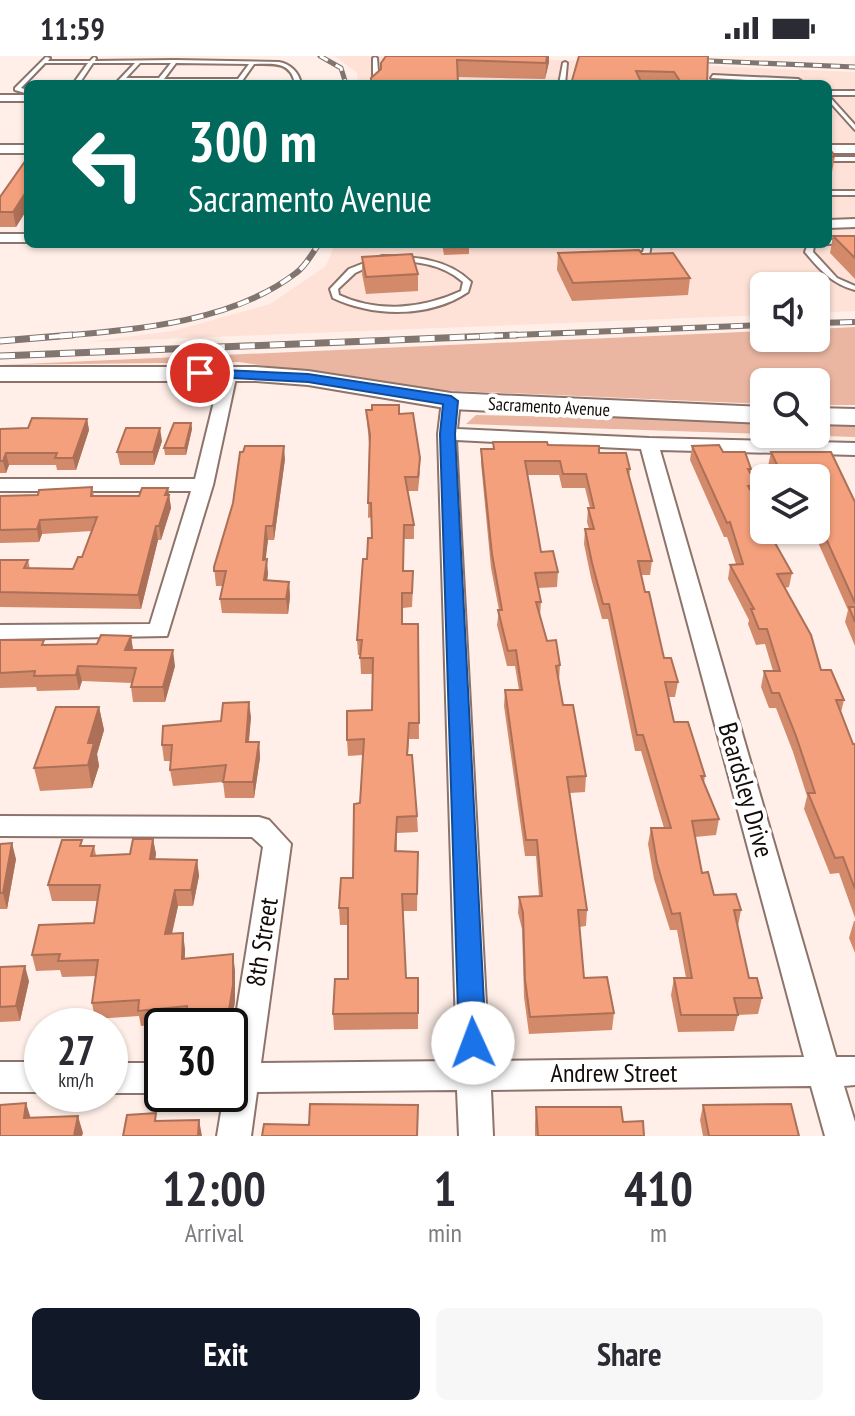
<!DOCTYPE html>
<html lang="en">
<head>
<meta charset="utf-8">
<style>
  :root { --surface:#fff; --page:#f7f7f7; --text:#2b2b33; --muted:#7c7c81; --accent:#111827 }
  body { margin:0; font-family:"PT Sans Narrow",sans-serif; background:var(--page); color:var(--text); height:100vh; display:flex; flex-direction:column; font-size:30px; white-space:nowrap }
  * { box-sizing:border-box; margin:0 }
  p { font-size:26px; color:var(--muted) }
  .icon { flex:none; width:44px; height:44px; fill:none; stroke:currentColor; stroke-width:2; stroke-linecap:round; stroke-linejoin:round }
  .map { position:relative; height:1080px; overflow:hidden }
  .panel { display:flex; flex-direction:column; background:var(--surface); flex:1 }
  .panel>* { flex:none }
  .top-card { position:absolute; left:24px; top:24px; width:808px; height:168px; border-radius:12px; box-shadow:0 2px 6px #0004; background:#00695c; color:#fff; overflow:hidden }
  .fabs { position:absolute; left:750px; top:216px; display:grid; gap:16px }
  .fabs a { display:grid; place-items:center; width:80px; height:80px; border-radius:12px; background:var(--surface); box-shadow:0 2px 6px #0004; font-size:40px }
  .speed { position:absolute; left:24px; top:952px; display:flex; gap:16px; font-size:40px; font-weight:700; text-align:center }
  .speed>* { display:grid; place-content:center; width:104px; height:104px; border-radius:50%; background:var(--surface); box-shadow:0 2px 6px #0004; line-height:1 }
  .speed small { font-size:20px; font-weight:400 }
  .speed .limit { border:4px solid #111; border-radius:12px; background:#fff; color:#111 }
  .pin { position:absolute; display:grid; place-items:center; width:68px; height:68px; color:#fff; margin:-34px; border:4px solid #fff; border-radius:50%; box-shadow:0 2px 8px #0007 }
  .me { position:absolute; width:88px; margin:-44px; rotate:358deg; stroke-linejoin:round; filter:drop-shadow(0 0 6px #0008) }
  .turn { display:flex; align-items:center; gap:28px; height:168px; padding:0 32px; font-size:36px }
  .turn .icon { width:104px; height:104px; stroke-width:2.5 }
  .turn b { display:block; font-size:56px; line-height:68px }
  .eta { display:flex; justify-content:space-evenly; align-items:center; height:136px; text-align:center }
  .eta b { font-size:48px; font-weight:800; line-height:56px }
  .cta { display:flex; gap:16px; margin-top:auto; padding:16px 32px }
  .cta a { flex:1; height:92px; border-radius:12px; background:var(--accent); color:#fff; font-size:32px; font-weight:800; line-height:92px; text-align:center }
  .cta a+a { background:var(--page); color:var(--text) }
  .status { display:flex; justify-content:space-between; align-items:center; height:56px; padding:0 40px; background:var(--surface); direction:ltr }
  .status svg { height:22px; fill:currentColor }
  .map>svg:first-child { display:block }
  .built { fill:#fee2d7 }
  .green { fill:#ebb6a1 }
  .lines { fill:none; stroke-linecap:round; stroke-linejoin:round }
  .lane-casing { stroke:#8c746b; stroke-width:4 }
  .street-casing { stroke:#8c746b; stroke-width:4 }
  .secondary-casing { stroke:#8c746b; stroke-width:4 }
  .lane { fill:#fff; fill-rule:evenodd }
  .street { fill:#fff; fill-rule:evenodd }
  .secondary { fill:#fff; fill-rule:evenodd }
  .rail-far2-casing { stroke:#80756f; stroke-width:5 }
  .rail-far1-casing { stroke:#80756f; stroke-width:6 }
  .rail-casing { stroke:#80756f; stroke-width:7 }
  .rail-far2 { stroke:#fff; stroke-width:3; stroke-dasharray:9; stroke-linecap:butt }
  .rail-far1 { stroke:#fff; stroke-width:4; stroke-dasharray:12; stroke-linecap:butt }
  .rail { stroke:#fff; stroke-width:5; stroke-dasharray:15; stroke-linecap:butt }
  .wall { fill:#d28a6b }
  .shaded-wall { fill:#ab7057 }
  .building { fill:#f4a07c; stroke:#ab7057; stroke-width:2 }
  .route { fill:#1a73e8; stroke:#114b97; stroke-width:2 }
  .labels { text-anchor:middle; stroke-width:8; stroke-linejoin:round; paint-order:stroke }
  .far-street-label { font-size:18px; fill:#130b07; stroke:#fff }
  .near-street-label { font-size:26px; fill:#130b07; stroke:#fff }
</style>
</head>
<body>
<div class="status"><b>11:59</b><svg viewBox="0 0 49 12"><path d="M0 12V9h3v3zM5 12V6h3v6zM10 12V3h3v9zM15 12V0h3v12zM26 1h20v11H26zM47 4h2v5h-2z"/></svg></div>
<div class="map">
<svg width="855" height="1080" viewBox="0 0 855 1080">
  <rect width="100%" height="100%" fill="#ffefe8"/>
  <path class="built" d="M335,0H457L855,16V255L816,257V230H764V259L87,286L173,275L270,248L326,210L335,188H828V28H358L357,17Z"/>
  <path class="green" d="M855,271V349H816V326H764V348L435,334L239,306L0,309L764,275V282H816V273Z
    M476,359L764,365V378H816V366L855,367V381L466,368Z"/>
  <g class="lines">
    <g class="lane-casing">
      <path id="lane" d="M46,1L50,2L48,5H90L94,1L96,2L95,5L175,4L279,6C290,8 299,16 301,28H295C291,5 273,8 254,8L242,25L235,27L123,25L121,28H115L135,7H93L79,28H73L88,7H45L21,32L28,34V38L15,34V32ZM140,7H171L159,22H126ZM176,7L249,8L238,23H164Z
        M375,1L377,2L379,28H373V2Z
        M565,6L567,7L565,28H559L563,7Z
        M713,19L798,23L801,25L798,27L711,22Z
        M828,35H855V39H828Z
        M828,39L855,69V74L828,44Z
        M828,101H855V105H828Z
        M828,135H855V139H828Z
        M855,182V186L828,188V184Z
        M645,188H651L649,200L628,201L624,199L628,197L643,196Z
        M808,188H818L814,190L813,196L837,222L855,230V234C832,228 820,214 805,196Z
        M382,200C414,201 447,202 471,226L468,236C430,262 373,261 333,242L330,233L349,213ZM383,204C412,205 440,206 463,226L461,235C422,253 378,257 339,239L338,233L355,217Z"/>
    </g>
    <g class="street-casing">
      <path id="street" d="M0,39H28V45H0Z
        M0,89H28V97H0Z
        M828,89H855V97H828Z
        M855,163V171L828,172V164Z
        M0,178H28V186H0Z
        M229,312L237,317L213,429L167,580L0,583V569L150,568L191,435H0V423H195L221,317Z
        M451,340L460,345L457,373L649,382L855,387V399L660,394L836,1001H855V1029L844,1030L855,1066V1080H825L811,1030L491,1034L493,1080H459L457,1034L257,1036L251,1080H217L224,1038H230V997L263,791L252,781L0,780V760L259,761L269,764L291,788L261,1007L457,1005L438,378L442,345ZM456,384L641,393L804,1001L489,1005Z
        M0,1006H42V1036H0Z
        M110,1007H162V1037H110Z"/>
    </g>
    <g class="secondary-casing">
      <path id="secondary" d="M0,311H256L308,315L451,337L764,351V367L451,353L308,329L256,325H0Z
        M816,352L855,353V369L816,368Z"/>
    </g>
    <use href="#lane" class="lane"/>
    <use href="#street" class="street"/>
    <use href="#secondary" class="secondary"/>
    <g class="rail-far2-casing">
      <path id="rail-far2" d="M320,0L341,12L346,28
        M687,4L855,11"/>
    </g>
    <g class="rail-far1-casing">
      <path id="rail-far1" d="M816,267L855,266
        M49,281C130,274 230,268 296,217C306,210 312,197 319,188
        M467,281L764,269"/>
    </g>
    <g class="rail-casing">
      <path id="rail" d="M0,285L72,279
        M0,300L516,279"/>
    </g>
    <use href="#rail-far2" class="rail-far2"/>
    <use href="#rail-far1" class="rail-far1"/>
    <use href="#rail" class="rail"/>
  </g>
  <path class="wall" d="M386,0L549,6L545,23L457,21L381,13Z
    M708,0L707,28H571Z
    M828,91L835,100L832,116H828Z
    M28,101V152L16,171H0V141Z
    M833,180H855V223L830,197Z
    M442,188H469V198L444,199Z
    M558,197L642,198L690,222L688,239L572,245L557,214Z
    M362,201L418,218V235L366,238L362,218Z
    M366,354L399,358L420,416L418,435H408L414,469V483H404L403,515L413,530L412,551L403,552L402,568H418L419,683H409L408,699L417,760L418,776L397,777V795L418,796L417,855H403L406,922H418V973L334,974L333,958L348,923V869H340L339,852L353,822L360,747L363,699L348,700L347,684L372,654L373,618H361L360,599H358L357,584L367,503L372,482V461L368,462L369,388Z
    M87,363L89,374L76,414H57L56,409H9L6,417H0V373L28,372Z
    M191,367L192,373L186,399H165L164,392Z
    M162,385L154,409H120L117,396Z
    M493,386L548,389L599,397L630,413L629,423L652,505L650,519H641L664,602L678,626L675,641H669L674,666L705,720L704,727L719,763L716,779L695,781L702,817L714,839L741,854L738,870L749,922L762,942L758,958L738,959L734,975L678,976L671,939L674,922H686L677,874H670L654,823L648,788L651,772H664L641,695H635L608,563H602L591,522L584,488L585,473H589L587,466L588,452H590L585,432H562L559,419H527L541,496L558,516L557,531L538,532L541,546L540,560L547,585L560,609L559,625L563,649L586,720L585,736L570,737L587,854L586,870L579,871L584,922L614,957L612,974L529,978L524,941L522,873L518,857L519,841L539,840L536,800H525L504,650L505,634H519L515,610H507L497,569L499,554L491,512L481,407V393H493Z
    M692,390L723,396L751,413L750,418L756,429L754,440L777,478L775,487L792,517L789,531L785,532L821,614L844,644L841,656L853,688H855V862L839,817L830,818L804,753L807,740L793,696L776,652H769L761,631L764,615H773L765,588L756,589L748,568L749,564L728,523L730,509L736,508L727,481H724L690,404Z
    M771,396H831L855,446V590L845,566L848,554L816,482H810L807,474H816V422H774L768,410Z
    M285,403L274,484H268L265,503L268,518L267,524L289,526L290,541L288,558L222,557L220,543L223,530H216L214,511Z
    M92,431L94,440H139L168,432L171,452L161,484H158L141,553L0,551V504H28L30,513H73L82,501L92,475L42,478L39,486L0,487V440L38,439Z
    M131,580L133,594L175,610L165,646H133L131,631L132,627L82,625L79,634L37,635L36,631L0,632V584L45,589L97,588Z
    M99,651L104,674L97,698L99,710L92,732L40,735L34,712Z
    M251,661L249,686H259L260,702L254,742H225L223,726L173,730L170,714L171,705H164L162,689L221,665Z
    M153,783L156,798L155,803L197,804L199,820L193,850H178L172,878L185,893V902L235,914V945L230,976V970H188L187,966L141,970L139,960L95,963L92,947L96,920L62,921L60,914L36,915L32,899L94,867L97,845H52L48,829L83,790H94L96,799L130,798Z
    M0,788L16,803L7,853H0Z
    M854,865H855V897L849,882Z
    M0,911L29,925L20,965L0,966Z
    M703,1049L799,1080H703L700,1064Z
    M536,1051L623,1066L644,1080H535V1067Z"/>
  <path class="shaded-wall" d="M547,0H549V6L545,23Z
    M28,133V152L16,171L13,156Z
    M87,363L89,374L76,414L73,402Z
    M191,367L192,373L186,399L185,392Z
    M160,372L162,385L154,409L153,396Z
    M284,390L285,403L274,484L273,470Z
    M6,397L9,409L6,417L3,405Z
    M168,432L171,452L161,484L159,470Z
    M40,464L42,478L39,486L37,473Z
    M156,470L158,484L141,553L138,539Z
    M266,470L268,484L264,518L263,504Z
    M267,503L268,518L265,538L264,524Z
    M289,526L290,541L288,558L286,543Z
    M131,580L133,595L125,594Z
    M173,594L175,610L165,646L163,631Z
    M78,610L82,625L79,634L76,619Z
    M249,646L251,661L247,702L246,686Z
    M99,651L104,674L97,698L99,710L92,732L88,709V687Z
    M259,686L260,702L254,742L253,726Z
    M153,783L156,798L153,819L150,803Z
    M12,787L16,803L7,853L3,837Z
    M197,804L199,820L193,850L191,834Z
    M175,834L178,850L168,894L165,878Z
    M183,877L185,893L184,918L182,903Z
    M233,898L235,914V945L230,976L228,960Z
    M25,910L29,925L20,965L16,950Z
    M26,1047L31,1063L24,1062Z
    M78,1060L83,1077L82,1080H74Z
    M199,1064L202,1080H198Z"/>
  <path class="building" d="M386,0H547L546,7L457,4L458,28H371V22L381,13V7Z
    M579,0H708L707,28H682L674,16L636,15L642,28H571Z
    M828,91L835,100L828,101Z
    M28,101V133L13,156H0V141Z
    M833,180H855V202Z
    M639,194L642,198L673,197L690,222L573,227L558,197Z
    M412,198L418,218L366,221L362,201Z
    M372,349H399V358L413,357L420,402L418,421H405L414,469H404L403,515H413L412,537H402V568H418L419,667H409L407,699H412L417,760L397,761L395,795L418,796L417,838H402L406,922H418V957L333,958L335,923H348V852H339L341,822H353L354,748L360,747L364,683L347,684V655L372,654L373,602H360L362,584H357L363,503H367L368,482H372L371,447H368L370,379L366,354H372Z
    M32,362L87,363L73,402H55L57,397H6L3,405H0V373L28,372Z
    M174,367H191L185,392H164Z
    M126,372H160L153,396H117Z
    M493,386H547L548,389L599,390V397H626L630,413H627L652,505H638L645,536H649L664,602H671L678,626H665L674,666H688L705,720H701L719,763L692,765L702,817L708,816L714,839L736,838L741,854H734L749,922H757L762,942H734L738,959H681L674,922H692L680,857L672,858L657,807L651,772H671L643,679H637L609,548H603L592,507L585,473H594L588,452H594L586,418H563L560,405H525L541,496L553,495L558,516L535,517L541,546H536L547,585L556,584L560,609L556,610L563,649H573L586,720L567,721L587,854H578L584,922L607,921L614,957L530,961L525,924L523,857L519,841L542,840L537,784H526L505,634H522L516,594L508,595L498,554H502L492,498L481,393H494Z
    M719,389L723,396H745L751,413H748L756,429L748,430L764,456V474H774L777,478H770L792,517L777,518L811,579L821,614H831L844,644H836L853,688H855V833L843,801L835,802L808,737H815L796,680L779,637H772L764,615H780L767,573H759L751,553H754L730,509L743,508L730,466L727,467L692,390Z
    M245,390H284L273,470H266L263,504L267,503L264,524L289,526L286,543H220L226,515H214V511L233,447L240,396H243Z
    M771,396H831L855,446V547L819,467H816V422H793L789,413H779Z
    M92,431L91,440H139L142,432H168L165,439H169L159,470H156L138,539L0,536V504H28L24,512L73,513L78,501H82L97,461L40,464L37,473L0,474V440L38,439L39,434Z
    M849,551H855V566Z
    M101,579L131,580L125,594H173L163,631H131L136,612L78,610L76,619L34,620L35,615L0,617V584H44L42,589L97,588Z
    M249,646L246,686H259L253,726H223L226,709L170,714L172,689H162L163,670L221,665L223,647Z
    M56,651H99L88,687H94L88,709L34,712Z
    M133,783H153L150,803L197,804L191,834H175L165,878L183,877L182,903L233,898V929L228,960L187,965V950L138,955L139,944L92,947L98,904L58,905L60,898L32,899L39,869L94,867L100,829H48L62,784H82L80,790H94L91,800L130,798Z
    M12,787L3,837H0V788Z
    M25,910L16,950L0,951V911Z
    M26,1047L24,1062L78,1060L74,1080H0V1049Z
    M310,1048L418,1049L417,1080H262L264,1068L309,1069Z
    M791,1048L799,1080H709L703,1049Z
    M536,1051H621L623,1066L643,1065L644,1080H538Z
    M156,1057L155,1065L199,1064L198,1080H123L127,1059Z"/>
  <path class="route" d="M200,313L308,318L451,340L458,345L455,378L486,987L482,995L473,999L463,995L459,987L440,378L443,348L308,326L195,320V314Z"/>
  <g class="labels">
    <g class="far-street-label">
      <text transform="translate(549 351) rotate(3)" y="6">Sacramento Avenue</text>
    </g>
    <g class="near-street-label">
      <text transform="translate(746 734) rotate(74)" y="9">Beardsley Drive</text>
      <text transform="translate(262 886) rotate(-81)" y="9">8th Street</text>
      <text x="614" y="1026">Andrew Street</text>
    </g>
  </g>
</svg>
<div class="fabs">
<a><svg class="icon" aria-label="sound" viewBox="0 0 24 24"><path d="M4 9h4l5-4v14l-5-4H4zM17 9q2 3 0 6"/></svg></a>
<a><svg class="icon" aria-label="search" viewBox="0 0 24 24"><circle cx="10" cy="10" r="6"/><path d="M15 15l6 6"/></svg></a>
<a><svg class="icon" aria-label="layers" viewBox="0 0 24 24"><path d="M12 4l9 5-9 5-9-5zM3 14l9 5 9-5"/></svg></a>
</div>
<div class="speed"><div>27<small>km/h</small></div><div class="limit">30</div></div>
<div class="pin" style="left:200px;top:317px;background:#d93025"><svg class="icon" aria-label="arrive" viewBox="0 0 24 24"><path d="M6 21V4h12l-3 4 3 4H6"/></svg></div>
<svg class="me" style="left:473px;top:987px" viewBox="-20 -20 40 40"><circle r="19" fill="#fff"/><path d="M0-13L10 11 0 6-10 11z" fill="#1a73e8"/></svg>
<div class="top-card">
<div class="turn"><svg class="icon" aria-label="left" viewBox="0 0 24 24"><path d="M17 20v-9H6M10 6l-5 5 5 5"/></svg><div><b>300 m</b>Sacramento Avenue</div></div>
</div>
</div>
<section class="panel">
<div class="eta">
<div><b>12:00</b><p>Arrival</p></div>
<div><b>1</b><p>min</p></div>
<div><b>410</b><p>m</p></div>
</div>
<div class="cta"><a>Exit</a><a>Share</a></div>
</section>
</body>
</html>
